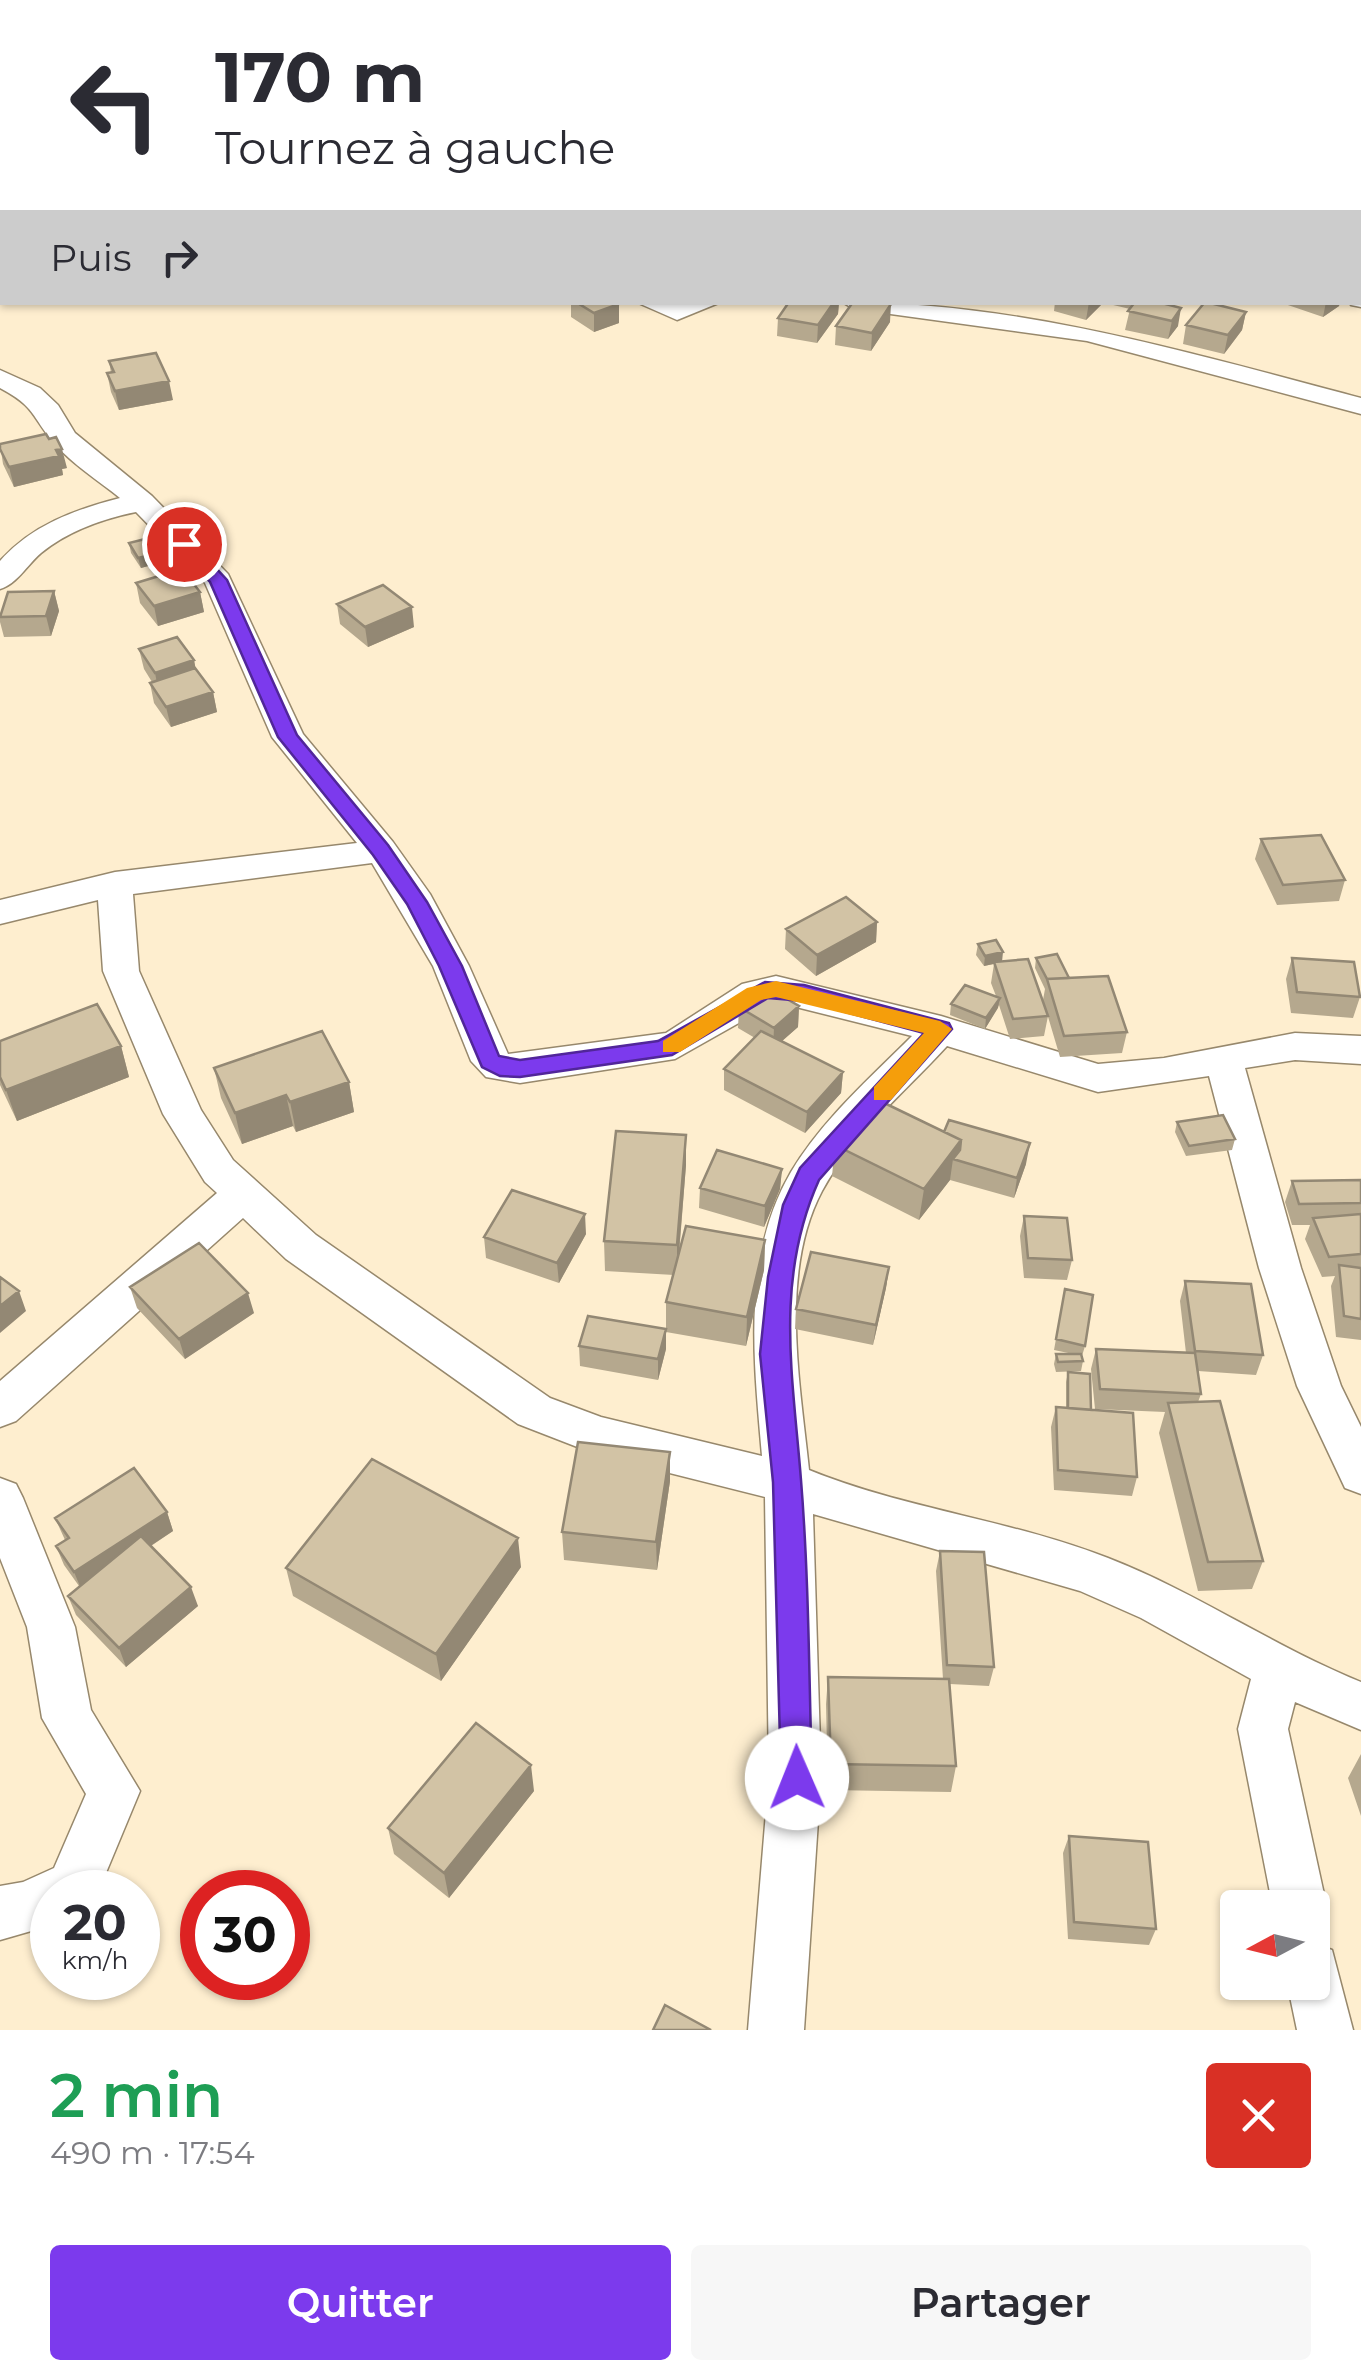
<!DOCTYPE html>
<html lang="fr">
<head>
<meta charset="utf-8">
<style>
  :root { --surface:#fff; --page:#f7f7f7; --text:#2b2b33; --muted:#7c7c81; --accent:#7c3aed }
  body { margin:0; font-family:Montserrat,sans-serif; background:var(--page); color:var(--text); height:100vh; display:flex; flex-direction:column; font-size:38px; white-space:nowrap }
  * { box-sizing:border-box; margin:0 }
  p { font-size:32px; color:var(--muted) }
  .icon { flex:none; width:55px; height:55px; fill:none; stroke:currentColor; stroke-width:2; stroke-linecap:round; stroke-linejoin:round }
  .map { position:relative; height:2030px; overflow:hidden }
  .drawer { display:flex; flex-direction:column; background:var(--surface); flex:1 }
  .drawer>* { flex:none }
  .banner { position:absolute; left:0px; top:0px; width:1362px; height:305px; box-shadow:0 2px 8px #0004; background:#fff; color:var(--text); overflow:hidden }
  .needle { width:65px; rotate:263deg }
  .buttons { position:absolute; left:1220px; top:1890px; display:grid; gap:20px }
  .buttons a { display:grid; place-items:center; width:110px; height:110px; border-radius:10px; background:var(--surface); box-shadow:0 2px 8px #0004; font-size:50px }
  .speed { position:absolute; left:30px; top:1870px; display:flex; gap:20px; font-size:50px; font-weight:700; text-align:center }
  .speed>* { display:grid; place-content:center; width:130px; height:130px; border-radius:50%; background:var(--surface); box-shadow:0 2px 8px #0004; line-height:1 }
  .speed small { font-size:25px; font-weight:400 }
  .speed .limit { border:15px solid #d22; background:#fff; color:#111 }
  .pin { position:absolute; display:grid; place-items:center; width:85px; height:85px; color:#fff; margin:-42px; border:5px solid #fff; border-radius:50%; box-shadow:0 2px 10px #0007 }
  .me { position:absolute; width:110px; margin:-55px; rotate:359deg; stroke-linejoin:round; filter:drop-shadow(0 0 8px #0008) }
  .turn { display:flex; align-items:center; gap:35px; height:210px; padding:0 50px; font-size:45px }
  .turn .icon { width:130px; height:130px; stroke-width:2.5 }
  .turn b { display:block; font-size:70px; line-height:85px }
  .then { display:flex; align-items:center; height:95px; padding:0 50px; background:#0003; gap:20px; font-size:38px }
  .round { display:grid; place-items:center; flex:none; width:105px; height:105px; border-radius:10px; background:var(--page) }
  .head { display:flex; align-items:center; justify-content:space-between; height:170px; padding:0 50px }
  h1 { font-size:60px; font-weight:600; line-height:75px; color:#1e9e55 }
  .action { display:flex; gap:20px; margin-top:auto; padding:20px 50px }
  .action a { flex:1; height:115px; border-radius:10px; background:var(--accent); color:#fff; font-size:40px; font-weight:600; line-height:115px; text-align:center }
  .action a+a { background:var(--page); color:var(--text) }
  .map>svg:first-child { display:block }
  .lines { fill:none; stroke-linecap:round; stroke-linejoin:round }
  .street-casing { stroke:#97886c; stroke-width:3 }
  .street { fill:#fff; fill-rule:evenodd }
  .wall { fill:#b5a88e }
  .shaded-wall { fill:#938874 }
  .building { fill:#d2c3a5; stroke:#938874; stroke-width:2.5 }
  .route { fill:#7c3aed; stroke:#51269a; stroke-width:2.5 }
  .slow { fill:#f59e0b }
</style>
</head>
<body>
<div class="map">
<svg width="1361" height="2030" viewBox="0 0 1361 2030">
  <rect width="100%" height="100%" fill="#feeecf"/>
  <g class="lines">
    <g class="street-casing">
      <path id="street" d="M235,0H256L257,2H236Z
        M921,0H942L943,2H922Z
        M1092,0H1115L1116,2H1093Z
        M1360,30H1361V42H1360Z
        M1360,112H1361V124H1360Z
        M1360,180H1361V194H1360Z
        M1360,293L1361,307L1351,305L1360,302Z
        M636,302H721L677,320Z
        M842,302C1021,302 1190,353 1361,398V414L1087,341L854,309Z
        M0,370L40,388L58,405L75,433L152,496L228,574L303,734L393,842L430,894L469,966L508,1054L666,1033L742,984L776,976L941,1016L1098,1064L1164,1058L1295,1033L1361,1036V1064L1295,1060L1245,1068L1301,1268L1341,1386L1361,1427V1494L1345,1488L1297,1386L1259,1268L1209,1076L1098,1092L947,1046C905,1092 852,1136 822,1191C779,1272 800,1383 809,1470C905,1509 1011,1520 1108,1558C1196,1592 1274,1647 1361,1682V1730L1295,1702L1288,1729L1327,1908L1319,1927L1312,1930V1908H1273L1238,1729L1251,1679L1141,1618L1080,1591L813,1514L821,1776L804,2030H748L769,1776L765,1497L598,1455L518,1424L286,1259L243,1218L16,1421L0,1427V1381L217,1193L205,1182L163,1114L103,971L98,900L0,924V900L115,872L357,843L272,737L205,583L136,512C102,519 68,531 41,553C27,565 17,584 0,589V561C32,525 74,510 120,498C99,481 72,464 54,443C31,416 36,407 0,388ZM372,863L433,966L471,1061L486,1077L520,1083L675,1059L776,1002L912,1036C870,1078 822,1120 791,1172C741,1257 754,1362 762,1456L601,1417L550,1398L316,1235L233,1160L201,1110L139,971L133,894Z
        M0,1478L16,1484L23,1498L75,1627L91,1710L140,1791L98,1892H52V1925L0,1940V1886L23,1882L54,1868L86,1794L42,1718L27,1627L0,1558Z
        M1312,1943L1332,1950L1353,2030H1297L1287,1982H1312Z"/>
    </g>
    <use href="#street" class="street"/>
  </g>
  <path class="wall" d="M571,302H616L619,304V323L594,332L571,317Z
    M789,302H839L838,314L817,343L777,336L778,318Z
    M1055,302H1104L1086,320L1054,311Z
    M1109,302H1158L1178,326L1168,339L1125,330L1130,309L1109,304Z
    M1340,302L1339,306L1323,317L1282,303Z
    M1246,312L1242,330L1224,354L1183,344L1186,325Z
    M890,322L871,351L835,345L836,326Z
    M109,361L173,400L119,410L111,392L107,373H111Z
    M0,444L67,468L62,469L63,475L14,487L3,464Z
    M129,543L173,559L141,568L131,553Z
    M136,583L200,592L204,612L158,626L140,603Z
    M54,591L59,611L51,636L4,637L0,622V613Z
    M337,604L414,627L368,647L340,624Z
    M139,649L194,660L195,668L213,692L217,712L171,727L154,703L150,683L152,682L144,669Z
    M1261,839L1345,880L1339,901L1277,905L1255,859Z
    M877,922L876,942L816,976L785,949L786,929Z
    M978,944L1002,961L1048,1016L1044,1036L1010,1039L999,1005L985,1029L950,1015L951,1004L996,996L991,983L994,964L984,966L976,955Z
    M1036,958L1069,978L1127,1032L1122,1053L1060,1057L1043,1000L1045,989L1035,968Z
    M1292,958L1360,997L1353,1018L1291,1013L1286,979Z
    M799,1006L798,1027L782,1041L843,1072L841,1093L805,1133L724,1090V1069L755,1038L738,1028L739,1007Z
    M0,1041L121,1046L129,1077L17,1121L0,1085Z
    M214,1068L349,1082L354,1112L296,1132L293,1126L242,1144L221,1098Z
    M1177,1122L1235,1139L1232,1150L1186,1156L1175,1132Z
    M944,1132L1026,1164L1014,1198L950,1180L919,1220L832,1176L835,1145Z
    M686,1135V1165L679,1255L765,1240L764,1270L746,1346L666,1332V1302L674,1275L605,1271L604,1241Z
    M782,1169L780,1189L764,1227L699,1208L700,1188Z
    M1361,1180V1340L1336,1337L1331,1286L1335,1276L1322,1277L1305,1239L1310,1225H1292L1285,1202L1292,1181Z
    M1024,1216L1072,1260L1067,1280L1024,1278L1020,1236Z
    M586,1234L559,1283L486,1258L484,1237Z
    M889,1267L886,1288L873,1345L795,1329L796,1309Z
    M1185,1281L1263,1355L1256,1375L1198,1371L1201,1394L1198,1402L1263,1561L1252,1589L1198,1591L1159,1433L1165,1412L1095,1409L1091,1369L1096,1349L1186,1353L1180,1301Z
    M130,1287L254,1313L185,1359L137,1308Z
    M1065,1289L1085,1346L1082,1356L1083,1361L1081,1371L1056,1372L1054,1364L1056,1354H1073L1054,1350Z
    M666,1329V1349L658,1380L580,1366L579,1346Z
    M1068,1372L1091,1410L1137,1477L1132,1496L1054,1490L1051,1427L1056,1407L1066,1408V1382Z
    M670,1481L657,1570L564,1560L562,1532Z
    M167,1512L173,1531L151,1546L198,1606L126,1667L76,1615L68,1596L79,1586L64,1565L56,1546L65,1540L55,1518Z
    M940,1551L994,1667L989,1686L950,1684L956,1766L951,1792L828,1790L826,1704L828,1677L943,1679L936,1571Z
    M521,1567L441,1681L293,1596L286,1568Z
    M1361,1754V1816L1348,1778Z
    M534,1791L449,1898L394,1854L388,1828Z
    M1069,1836L1156,1929L1149,1945L1068,1939L1063,1853Z"/>
  <path class="shaded-wall" d="M834,302H839L838,314L817,343L818,325Z
    M1089,302H1104L1086,320Z
    M1326,302H1340L1339,306L1323,317Z
    M619,304V323L594,332V313Z
    M891,304L890,322L871,351L872,333Z
    M1181,308L1178,326L1168,339L1172,321Z
    M1246,312L1242,330L1224,354L1228,335Z
    M169,381L173,400L119,410L115,391Z
    M62,449L67,468L62,469L63,475L14,487L9,467Z
    M171,550L173,559L141,568L138,558Z
    M54,591L59,611L51,636L46,616Z
    M200,592L204,612L158,626L154,606Z
    M412,607L414,627L368,647L365,627Z
    M194,660L198,681L159,693L155,673Z
    M213,692L217,712L171,727L166,707Z
    M877,922L876,942L816,976L817,955Z
    M1003,952L1002,962L984,966L985,956Z
    M1000,998L998,1008L985,1029L986,1018Z
    M799,1006L798,1027L773,1049L774,1028Z
    M121,1046L129,1077L17,1121L6,1090Z
    M843,1072L841,1093L805,1133L807,1112Z
    M349,1082L354,1112L296,1132L290,1102Z
    M286,1095L293,1126L242,1144L235,1113Z
    M686,1135V1165L677,1275V1245Z
    M961,1140L958,1160L953,1159L950,1180L919,1220L924,1189Z
    M1030,1143L1026,1164L1014,1198L1017,1178Z
    M782,1169L780,1189L764,1227L765,1206Z
    M585,1214L586,1234L559,1283L557,1263Z
    M765,1240L764,1270L746,1346L747,1317Z
    M889,1267L886,1288L873,1345L876,1325Z
    M19,1291L26,1311L0,1333V1306Z
    M248,1293L254,1313L185,1359L179,1339Z
    M666,1329V1349L658,1380V1359Z
    M670,1452V1481L657,1570L656,1542Z
    M167,1512L173,1531L82,1591L74,1572Z
    M518,1538L521,1567L441,1681L436,1654Z
    M191,1587L198,1606L126,1667L119,1648Z
    M531,1765L534,1791L449,1898L444,1873Z"/>
  <path class="building" d="M576,302H616L619,304L594,313Z
    M789,302H834L818,325L778,318Z
    M853,302H883L891,304L872,333L836,326Z
    M1135,302H1158L1181,308L1172,321L1128,311Z
    M1205,302H1206L1246,312L1228,335L1186,325Z
    M156,353L169,381L115,391L107,373L114,372L109,361Z
    M46,434L49,439L56,437L62,449L56,450L59,456L9,467L0,449V444Z
    M161,535L171,550L138,558L129,543Z
    M182,569L200,592L154,606L136,583Z
    M383,585L412,607L365,627L337,604Z
    M54,591L46,616L0,617L8,592Z
    M177,637L194,660L155,673L139,649Z
    M195,668L213,692L166,707L150,683Z
    M1321,835L1345,880L1283,885L1261,839Z
    M846,897L877,922L817,955L786,929Z
    M996,940L1003,952L985,956L978,944Z
    M1057,954L1069,978L1047,979L1036,958Z
    M1292,958L1354,962L1360,997L1297,992Z
    M1028,959L1048,1016L1013,1019L994,962Z
    M1108,976L1127,1032L1064,1036L1047,979Z
    M965,985L1000,998L986,1018L951,1004Z
    M764,986L799,1006L774,1028L739,1007Z
    M97,1004L121,1046L6,1090L0,1077V1041Z
    M322,1031L349,1082L290,1102L286,1095L235,1113L214,1068Z
    M761,1031L843,1072L807,1112L724,1069Z
    M874,1098L961,1140L924,1189L835,1145Z
    M1223,1115L1235,1139L1189,1146L1177,1122Z
    M949,1120L1030,1143L1017,1178L953,1159L960,1150L961,1140L944,1132Z
    M616,1131L686,1135L677,1245L604,1241Z
    M717,1150L782,1169L765,1206L700,1188Z
    M1361,1180V1203L1299,1204L1292,1181Z
    M512,1190L585,1214L557,1263L484,1237Z
    M1361,1214V1254L1329,1257L1313,1218Z
    M1024,1216L1067,1218L1072,1260L1028,1258Z
    M686,1226L765,1240L747,1317L666,1302Z
    M199,1243L248,1293L179,1339L130,1287Z
    M811,1252L889,1267L876,1325L796,1309Z
    M1339,1265L1361,1268V1319L1344,1316Z
    M0,1277L19,1291L0,1306Z
    M1185,1281L1251,1284L1263,1355L1195,1351Z
    M1065,1289L1093,1295L1085,1346L1056,1339Z
    M588,1316L666,1329L658,1359L579,1346Z
    M1096,1349L1195,1353L1201,1394L1100,1389Z
    M1056,1354H1081L1083,1361L1058,1362Z
    M1068,1372L1090,1374L1091,1410L1068,1408Z
    M1220,1401L1263,1561L1208,1562L1168,1403Z
    M1056,1407L1133,1413L1137,1477L1058,1470Z
    M578,1442L670,1452L656,1542L562,1532Z
    M372,1459L518,1538L436,1654L286,1568Z
    M134,1468L167,1512L74,1572L56,1546L69,1538L55,1518Z
    M141,1536L191,1587L119,1648L68,1596Z
    M940,1551L984,1552L994,1667L947,1665Z
    M828,1677L949,1679L956,1766L831,1764Z
    M476,1723L531,1765L444,1873L388,1828Z
    M1069,1836L1148,1842L1156,1929L1074,1922Z
    M665,2005L711,2030H653Z"/>
  <path class="route" d="M178,540H190L227,580L297,735L388,845L427,902L462,966L499,1056L520,1060L658,1041L765,982L804,985L949,1023L952,1029L819,1180C774,1280 793,1377 801,1480C809,1579 809,1679 812,1778L808,1789L797,1793L786,1789L781,1778L773,1482L760,1354L768,1277L783,1205L800,1168L924,1033L804,1001L768,998L672,1055L520,1077L500,1076L482,1067L439,966L407,904L373,855L278,737L210,582L178,548Z"/>
  <path class="slow" d="M776,981L940,1021L952,1029L891,1100H874V1087L924,1033L776,997L761,1000L680,1052H663V1041L747,988Z"/>
</svg>
<div class="buttons">
<a><svg class="needle" viewBox="-14 -14 28 28"><path d="M0-13l5 13h-10z" fill="#e53935"/><path d="M0 13l5-13h-10z" fill="#7c7c81"/></svg></a>
</div>
<div class="speed"><div>20<small>km/h</small></div><div class="limit">30</div></div>
<div class="pin" style="left:184px;top:544px;background:#d93025"><svg class="icon" aria-label="arrive" viewBox="0 0 24 24"><path d="M6 21V4h12l-3 4 3 4H6"/></svg></div>
<svg class="me" style="left:797px;top:1778px" viewBox="-20 -20 40 40"><circle r="19" fill="#fff"/><path d="M0-13L10 11 0 6-10 11z" fill="#7c3aed"/></svg>
<div class="banner">
<div class="turn"><svg class="icon" aria-label="left" viewBox="0 0 24 24"><path d="M17 20v-9H6M10 6l-5 5 5 5"/></svg><div><b>170 m</b>Tournez à gauche</div></div>
<div class="then">Puis<svg class="icon" aria-label="right" viewBox="0 0 24 24"><path d="M7 20v-9h11M14 6l5 5-5 5"/></svg></div>
</div>
</div>
<section class="drawer">
<div class="head"><div><h1>2 min</h1><p>490 m · 17:54</p></div><a class="round" style="background:#d93025;color:#fff"><svg class="icon" aria-label="close" viewBox="0 0 24 24"><path d="M6 6l12 12M18 6L6 18"/></svg></a></div>
<div class="action"><a>Quitter</a><a>Partager</a></div>
</section>
</body>
</html>
